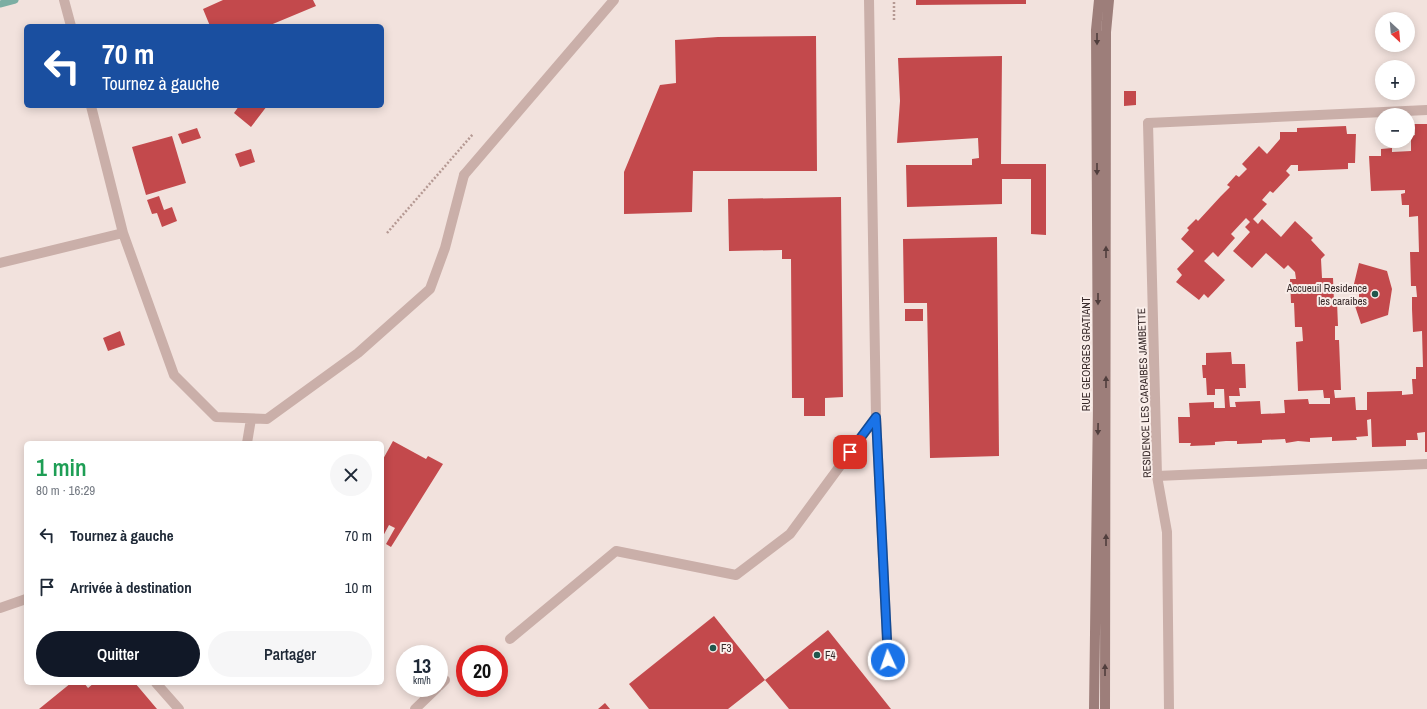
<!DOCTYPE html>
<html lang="fr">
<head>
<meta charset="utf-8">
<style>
  :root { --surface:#fff; --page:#f6f6f7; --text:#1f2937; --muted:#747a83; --accent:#111827 }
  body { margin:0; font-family:"Archivo Narrow",sans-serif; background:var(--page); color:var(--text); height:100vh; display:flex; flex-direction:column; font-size:15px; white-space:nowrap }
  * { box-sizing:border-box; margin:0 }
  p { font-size:13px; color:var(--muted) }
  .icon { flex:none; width:22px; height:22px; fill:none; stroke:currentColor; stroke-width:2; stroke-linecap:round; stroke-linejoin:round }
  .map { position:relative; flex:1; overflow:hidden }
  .side { position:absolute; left:24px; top:441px; width:360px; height:244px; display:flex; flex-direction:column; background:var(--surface); border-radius:6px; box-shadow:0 2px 10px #0003 }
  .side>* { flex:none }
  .top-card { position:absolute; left:24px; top:24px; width:360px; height:84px; border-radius:6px; box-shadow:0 2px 10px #0003; background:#1a4fa0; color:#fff; overflow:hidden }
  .needle { width:26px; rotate:154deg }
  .controls { position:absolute; left:1375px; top:12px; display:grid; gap:8px }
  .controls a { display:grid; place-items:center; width:40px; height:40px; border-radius:50%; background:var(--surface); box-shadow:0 2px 10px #0003; font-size:20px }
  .speed { position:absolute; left:396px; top:645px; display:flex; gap:8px; font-size:20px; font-weight:700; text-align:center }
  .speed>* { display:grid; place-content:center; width:52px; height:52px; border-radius:50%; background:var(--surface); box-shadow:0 2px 10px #0003; line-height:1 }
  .speed small { font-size:10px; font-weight:400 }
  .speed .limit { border:6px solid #d22; background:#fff; color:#111 }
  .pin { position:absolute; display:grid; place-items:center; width:34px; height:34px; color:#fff; margin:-17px; border-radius:8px; box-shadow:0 2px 6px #0006 }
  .me { position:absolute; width:44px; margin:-22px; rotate:357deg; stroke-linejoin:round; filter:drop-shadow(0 0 3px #0008) }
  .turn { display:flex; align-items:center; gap:14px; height:84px; padding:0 12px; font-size:18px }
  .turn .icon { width:52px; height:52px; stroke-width:2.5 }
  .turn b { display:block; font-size:28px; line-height:34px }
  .round { display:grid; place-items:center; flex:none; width:42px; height:42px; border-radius:21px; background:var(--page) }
  .headline { display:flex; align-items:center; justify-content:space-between; height:68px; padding:0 12px }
  h1 { font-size:24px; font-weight:600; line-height:30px; color:#1e9e55 }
  .action { display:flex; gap:8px; margin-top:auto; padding:8px 12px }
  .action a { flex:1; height:46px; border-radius:24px; background:var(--accent); color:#fff; font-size:16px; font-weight:600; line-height:46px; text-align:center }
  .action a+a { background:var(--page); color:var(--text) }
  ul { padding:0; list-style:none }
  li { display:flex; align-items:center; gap:12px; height:52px; padding:0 12px }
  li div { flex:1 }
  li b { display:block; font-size:15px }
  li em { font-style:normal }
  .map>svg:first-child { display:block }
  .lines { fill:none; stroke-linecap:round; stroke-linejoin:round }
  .stream { stroke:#7caea3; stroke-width:7 }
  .building { fill:#c3494c }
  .path { stroke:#b59993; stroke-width:2.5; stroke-dasharray:2 2; stroke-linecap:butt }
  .service { stroke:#caafa9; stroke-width:10 }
  .minor { stroke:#caafa9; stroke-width:10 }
  .secondary { stroke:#9d7e7a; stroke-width:10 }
  .oneway { fill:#503e3d }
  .route-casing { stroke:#114b97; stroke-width:10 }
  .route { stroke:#1a73e8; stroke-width:7 }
  .poi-dot { fill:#1f574c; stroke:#f9ede9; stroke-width:1.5 }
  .labels { text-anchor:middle; stroke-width:4; stroke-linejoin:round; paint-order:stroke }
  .poi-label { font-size:11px; fill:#372929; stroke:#f9ede9; text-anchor:start }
  .street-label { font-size:11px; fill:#372929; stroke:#f9ede9 }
</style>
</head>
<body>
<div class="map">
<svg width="1427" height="709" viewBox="0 0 1427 709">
  <rect width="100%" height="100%" fill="#f2e2dd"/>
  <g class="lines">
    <path class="stream" d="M0,4L15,0"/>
  </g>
  <path class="building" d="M223,0H313L316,6L268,26H210L203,9Z
    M916,0H1026V4L916,5Z
    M816,36L817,171H693L692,212L624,214V172L660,85L676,83L675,40L718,37Z
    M1002,56L1001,164H1046V235L1031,234V179H1002V204L907,207L906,165H972V159L979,158L978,138L897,143L900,101L898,58Z
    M1124,91H1136V105L1124,106Z
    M239,106H267L251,127L234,113Z
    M1414,124H1427V452H1425V432L1417,433L1418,440H1406V446L1372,447L1371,419L1367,420L1368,436L1356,437L1357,440L1332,441V437L1310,438V442L1298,441L1286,443L1285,439L1262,440V443L1237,444V441H1226L1215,442V445L1190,446L1191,443H1179L1178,417H1190L1189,403L1214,402V408H1225L1224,389H1215V395H1207L1206,378H1203L1202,365H1206V353L1231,352L1232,364H1245L1246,388H1239L1240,396H1229L1230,407H1236L1235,402L1260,401L1261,414L1285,413L1284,400L1308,399L1309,404H1330V398H1324L1323,390L1298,391L1296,342L1303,341L1302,327H1295L1294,303H1291L1290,279H1296L1295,272L1288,265L1284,269L1266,253L1252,268L1233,251L1250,232L1245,227L1250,222L1246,218L1231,234L1235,238L1218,257L1213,252L1204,261L1225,280L1208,298L1204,294L1199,300L1176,282L1182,275L1177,269L1194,251L1181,239L1189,230L1187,228L1196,219L1198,221L1221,196L1230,187L1227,185L1236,175L1239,177L1247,169L1242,164L1259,146L1267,154L1280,139V132H1297V128L1346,126L1347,134H1356L1355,163H1348V169L1298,171V165H1291L1286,171L1290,175L1273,193L1270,191L1262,200L1267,204L1253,219L1258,224L1262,219L1281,237L1295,221L1313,238L1311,240L1325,255L1321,259L1322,278H1333L1334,302H1337L1338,326H1335V340H1339L1341,390H1334L1335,398L1355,397L1356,410H1367V392L1402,391V395L1413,394L1412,379H1416V367H1423L1422,331L1413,332L1412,309V297H1417L1416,286H1411L1410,252H1419L1418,216L1409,217V205H1402L1401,194L1405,193V190L1371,191L1369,156H1381V149L1392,148V152L1411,151V136L1415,135Z
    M197,128L201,138L182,144L178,134Z
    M172,136L186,183L146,195L132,147Z
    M251,149L255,162L240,167L235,154Z
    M159,196L164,210L172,207L177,221L162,227L157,213L152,214L147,200Z
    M841,197L843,397L825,398V416H804V398H792L791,259H782V250L729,251L728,199Z
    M997,237L999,456L930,458L927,303H904L903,239Z
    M1359,263L1387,271L1392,289L1388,315L1361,324L1353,300L1359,299V288H1353Z
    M905,309H923V321H905Z
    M120,331L125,345L108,351L103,338Z
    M393,441L426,459L428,456L443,464L391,547L386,544L395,528L389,525L382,538V461Z
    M714,616L765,680L828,630L891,709H789L765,680L728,709H649L629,684Z
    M71,683H84L88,688L94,683H135L157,709H39Z
    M605,703L610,709H598Z"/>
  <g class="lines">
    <path class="path" d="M894,20V0
      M387,233L473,134"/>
    <path class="service" d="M64,0L71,26
      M869,0L876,417L888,660
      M91,106L123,233L174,375L216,417L267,419L358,353L430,289L445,248L464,175
      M1148,123L1427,110
      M0,263L123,233
      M247,443L251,419
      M1157,476L1427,464
      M0,608L26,599
      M510,639L616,551L736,575L790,534L876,417
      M156,683L179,709
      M439,686L445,680
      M415,709L437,688"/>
    <path class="minor" d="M1148,123L1157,476L1167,532L1169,709
      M464,175L614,0"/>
    <path class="secondary" d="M1094,709L1098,405L1096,30L1099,0
      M1105,709L1106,32L1109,0"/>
  </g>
  <defs><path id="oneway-solid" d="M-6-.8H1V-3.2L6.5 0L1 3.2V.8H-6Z"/></defs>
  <g class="oneway">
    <use href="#oneway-solid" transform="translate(1097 39) rotate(90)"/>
    <use href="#oneway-solid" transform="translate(1097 169) rotate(90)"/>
    <use href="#oneway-solid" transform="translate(1106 252) rotate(-90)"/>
    <use href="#oneway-solid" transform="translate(1098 299) rotate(90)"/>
    <use href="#oneway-solid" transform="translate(1106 382) rotate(-90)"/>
    <use href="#oneway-solid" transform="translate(1098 429) rotate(91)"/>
    <use href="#oneway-solid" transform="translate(1106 540) rotate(-90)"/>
    <use href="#oneway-solid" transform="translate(1105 670) rotate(-90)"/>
  </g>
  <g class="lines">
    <g class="route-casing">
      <path id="route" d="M850,452L876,417L888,660"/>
    </g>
    <use href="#route" class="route"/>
  </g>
  <g class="poi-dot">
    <circle cx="1375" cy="294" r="4"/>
    <circle cx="713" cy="648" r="4"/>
    <circle cx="817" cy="655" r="4"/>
  </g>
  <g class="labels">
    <g class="poi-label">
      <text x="1367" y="292" text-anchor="end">Accueuil Residence<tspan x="1367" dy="13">les caraibes</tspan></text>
      <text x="721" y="652">F3</text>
      <text x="825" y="659">F4</text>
    </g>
    <g class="street-label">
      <text transform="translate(1086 354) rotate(-90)" y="4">RUE GEORGES GRATIANT</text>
      <text transform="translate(1144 393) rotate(-92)" y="4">RESIDENCE LES CARAIBES JAMBETTE</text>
    </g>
  </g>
</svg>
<div class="controls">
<a><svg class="needle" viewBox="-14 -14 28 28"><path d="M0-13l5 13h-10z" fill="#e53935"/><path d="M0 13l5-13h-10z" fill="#747a83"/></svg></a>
<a>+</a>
<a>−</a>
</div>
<div class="speed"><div>13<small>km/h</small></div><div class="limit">20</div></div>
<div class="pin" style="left:850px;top:452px;background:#d93025"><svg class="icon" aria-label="arrive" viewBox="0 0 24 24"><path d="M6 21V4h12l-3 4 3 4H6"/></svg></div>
<svg class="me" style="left:888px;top:660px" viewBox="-20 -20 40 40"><circle r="17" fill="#1a73e8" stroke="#fff" stroke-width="3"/><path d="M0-11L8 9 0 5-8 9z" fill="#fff"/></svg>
<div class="top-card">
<div class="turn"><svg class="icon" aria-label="left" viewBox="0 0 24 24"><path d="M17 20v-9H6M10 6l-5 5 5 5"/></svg><div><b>70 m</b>Tournez à gauche</div></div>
</div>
<section class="side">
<div class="headline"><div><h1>1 min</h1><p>80 m · 16:29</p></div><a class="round"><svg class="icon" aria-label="close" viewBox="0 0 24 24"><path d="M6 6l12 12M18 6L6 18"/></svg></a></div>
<ul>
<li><svg class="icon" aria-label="left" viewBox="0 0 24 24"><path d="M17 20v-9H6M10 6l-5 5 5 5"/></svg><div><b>Tournez à gauche</b></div><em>70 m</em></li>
<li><svg class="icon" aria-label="arrive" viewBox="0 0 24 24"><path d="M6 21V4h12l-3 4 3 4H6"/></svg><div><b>Arrivée à destination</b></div><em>10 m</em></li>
</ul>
<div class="action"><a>Quitter</a><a>Partager</a></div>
</section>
</div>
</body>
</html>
